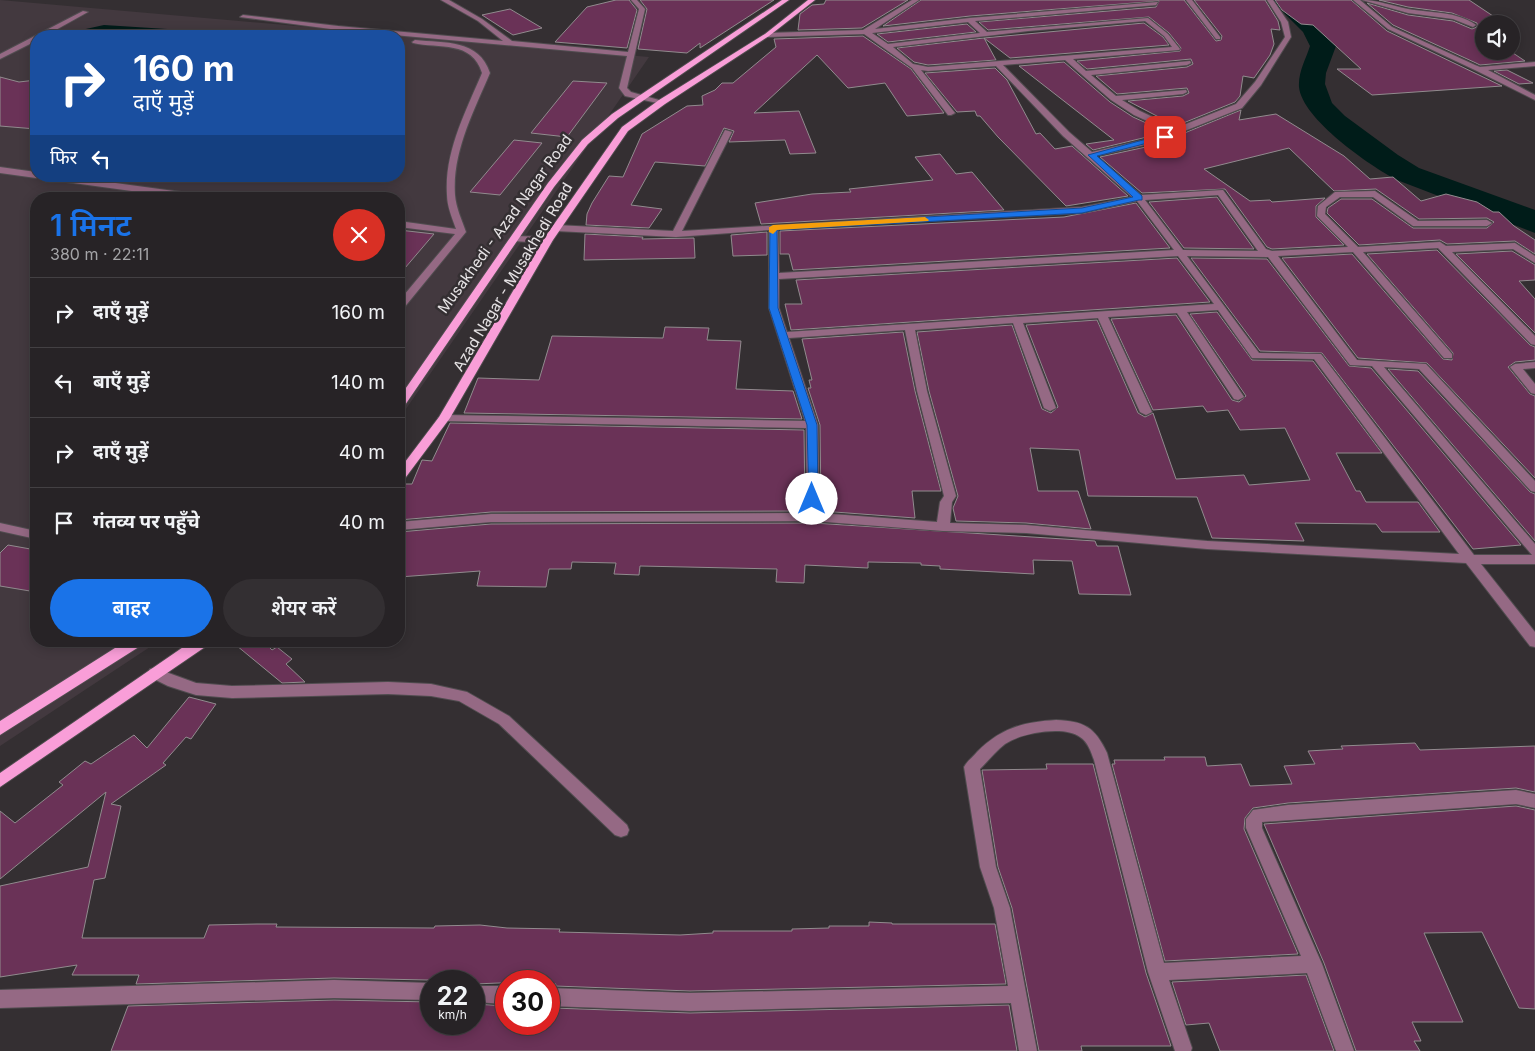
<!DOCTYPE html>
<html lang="hi">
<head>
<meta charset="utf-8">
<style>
  :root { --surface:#272326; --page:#332f32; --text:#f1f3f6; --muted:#a4a4a7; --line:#434043; --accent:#1a73e8 }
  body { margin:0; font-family:Inter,"Noto Sans Devanagari",sans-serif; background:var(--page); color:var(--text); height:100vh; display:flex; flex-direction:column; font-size:19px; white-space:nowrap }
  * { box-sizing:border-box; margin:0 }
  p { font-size:16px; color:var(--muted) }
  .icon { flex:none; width:28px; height:28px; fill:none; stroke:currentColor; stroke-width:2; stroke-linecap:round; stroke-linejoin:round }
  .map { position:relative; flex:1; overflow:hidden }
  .panel { position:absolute; left:30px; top:192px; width:375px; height:455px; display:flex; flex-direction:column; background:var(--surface); border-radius:20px; box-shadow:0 2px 12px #0003,0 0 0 1px var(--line) }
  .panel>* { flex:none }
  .top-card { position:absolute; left:30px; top:30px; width:375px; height:152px; border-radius:20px; box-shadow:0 2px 12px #0003,0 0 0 1px var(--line); background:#1a4fa0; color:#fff; overflow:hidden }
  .buttons { position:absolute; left:1475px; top:15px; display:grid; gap:10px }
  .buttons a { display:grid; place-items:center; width:45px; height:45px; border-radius:50%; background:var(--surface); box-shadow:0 2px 12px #0003,0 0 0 1px var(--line); font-size:25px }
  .speed { position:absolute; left:420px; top:970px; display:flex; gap:10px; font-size:25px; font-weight:700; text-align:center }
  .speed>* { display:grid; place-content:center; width:65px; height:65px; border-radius:50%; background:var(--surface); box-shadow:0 2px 12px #0003,0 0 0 1px var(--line); line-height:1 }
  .speed small { font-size:12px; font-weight:400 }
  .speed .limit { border:8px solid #d22; background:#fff; color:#111 }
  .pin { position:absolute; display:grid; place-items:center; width:42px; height:42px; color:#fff; margin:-21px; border-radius:10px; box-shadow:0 2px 8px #0006 }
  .me { position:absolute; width:55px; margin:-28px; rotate:0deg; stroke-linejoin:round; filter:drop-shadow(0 0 4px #0008) }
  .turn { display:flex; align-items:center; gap:18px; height:105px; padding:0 20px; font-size:22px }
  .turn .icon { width:65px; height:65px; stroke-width:2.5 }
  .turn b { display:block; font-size:35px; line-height:42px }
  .then { display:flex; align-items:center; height:48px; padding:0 20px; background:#0003; gap:10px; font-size:19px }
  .round { display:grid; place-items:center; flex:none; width:52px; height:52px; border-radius:26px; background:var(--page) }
  .head { display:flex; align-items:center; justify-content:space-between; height:85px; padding:0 20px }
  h1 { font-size:30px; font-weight:600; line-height:38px; color:var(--accent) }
  .primary-button { display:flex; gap:10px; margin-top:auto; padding:10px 20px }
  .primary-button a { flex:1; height:58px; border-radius:30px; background:var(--accent); color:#fff; font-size:20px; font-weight:600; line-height:58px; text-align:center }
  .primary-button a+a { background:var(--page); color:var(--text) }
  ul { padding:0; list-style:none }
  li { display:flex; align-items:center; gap:15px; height:70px; padding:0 20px; border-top:1px solid var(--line) }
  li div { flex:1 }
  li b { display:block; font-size:19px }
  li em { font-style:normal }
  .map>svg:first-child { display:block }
  .built { fill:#43393f; fill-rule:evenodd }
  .water { fill:#001c19 }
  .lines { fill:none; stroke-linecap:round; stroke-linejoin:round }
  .river { fill:#001c19; fill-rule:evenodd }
  .building { fill:#6a3257; stroke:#918b8e }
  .minor-casing { stroke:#504c4f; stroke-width:2 }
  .major-casing { stroke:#504c4f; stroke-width:2 }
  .minor { fill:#956984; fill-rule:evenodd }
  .major { fill:#f99ed8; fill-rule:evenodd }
  .route { fill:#1a73e8; stroke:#114b97 }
  .slow { fill:#f59e0b }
  .labels { text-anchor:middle; stroke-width:5; stroke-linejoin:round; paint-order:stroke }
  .far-street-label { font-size:15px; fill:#e6e3e5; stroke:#342f32 }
</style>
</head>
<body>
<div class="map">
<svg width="1535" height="1051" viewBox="0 0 1535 1051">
  <rect width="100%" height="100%" fill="#342f32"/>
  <path class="built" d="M0,0L649,57L399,419V199H36V641H159L0,746ZM36,36H399V176H36Z"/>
  <path class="water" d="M104,25L167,29V34L159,36H66L72,32Z"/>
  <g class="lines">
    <path class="river" d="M1271,0H1297L1322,23L1336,46L1326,73L1325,84L1332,103L1345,116L1398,155L1419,168L1535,210V233L1397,180C1370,166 1302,119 1299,87C1298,72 1306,59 1310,46L1303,32Z"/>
  </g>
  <path class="building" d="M616,0H629L637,10L627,48L555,42L587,7Z
    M640,0H774L700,48V43L687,53L638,49L647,9Z
    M826,0H908L862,28L798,30L800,14L812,5L824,4Z
    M921,0H1184L1216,41L1221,40L1222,36L1194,0H1265L1278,21L1280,30L1271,29L1274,44L1270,55L1254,78L1243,76L1240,96L1235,102L1176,126L1128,101L1183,96L1189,93L1187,88L1117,94L1096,76L1187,67L1193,64L1191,59L1087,69L1077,61L1180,51L1181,48L1169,33L1149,17L988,30L979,22L1156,7L1159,1L970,16L883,26Z
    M1275,0H1351L1387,31L1502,86L1372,95L1337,69H1361L1313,25L1301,24L1282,10Z
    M1379,0H1469L1505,24H1484V51H1510L1525,61L1480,65L1476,63L1393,25L1367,3L1408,15L1453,21L1472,29L1477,27V23L1452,13L1408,7Z
    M510,9L542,28L513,35L482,15Z
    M1144,23L1163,37L1169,45L1010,58L984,38Z
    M967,24L976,32L888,42L877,34Z
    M863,36L911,69L944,113L907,116L885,83L848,88L817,55L754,113L799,111L816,153L790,154L785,140L729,142L734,131L724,128L705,166L655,162L631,205L662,209L649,228L586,225L587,214L592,203L609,176L623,177L642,134L687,106L703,105L702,96L715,90L722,83H733L776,47L774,39Z
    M984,38L996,60L928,65L914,62L897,48Z
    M1064,62L1110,102L1133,117L1164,131L1147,137L1093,150L1086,144L1114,140L1019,66Z
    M995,68L1007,80L1036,134L1040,133L1055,149L1072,146L1128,196L1066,206L998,137L980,116H977L975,111L957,112L925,73Z
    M1507,70L1533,83L1519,84L1494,71Z
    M0,77L19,82L36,80V129L0,126Z
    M573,81L607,83L567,137L531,133Z
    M1241,110L1239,120L1276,114L1344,156L1370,179L1393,177L1421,201L1446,194L1477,202L1493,212H1499L1514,226L1535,240V254L1515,241L1447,244L1440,240L1359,245L1327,213L1328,208L1341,199H1372L1413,228H1487L1494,222L1487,218L1419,219L1376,189L1334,191L1289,148L1204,169L1250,201L1270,200L1272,202L1325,198L1316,206V217L1344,245L1272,249L1267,247L1225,189L1142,193L1100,157L1155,145Z
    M514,140L542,143L500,195L470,192Z
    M940,154L956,174L972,172L1004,210L761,224L755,203L812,194L851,192L849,189L933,180L915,157Z
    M1217,197L1254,249L1184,248L1149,202Z
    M1136,203L1170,248L793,270L789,254H780V231L1064,217Z
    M399,230L434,234L399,275Z
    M767,232V255L733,256L731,235Z
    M585,234L643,237L642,239L694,238L695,258L584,260Z
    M1437,250L1530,345L1535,347V360L1515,362L1508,367L1530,394L1535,396V478L1427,363L1358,358L1282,258L1352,254L1443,359L1452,360L1453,353L1367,254Z
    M1512,251L1535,265V280L1519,281L1535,299V333L1456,254Z
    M1177,258L1210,302L791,330L785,304H802L796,280Z
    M1191,258L1267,259L1349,366L1371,368L1521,545L1473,549L1322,353L1260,351Z
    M1217,312L1252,360L1313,361L1382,453H1336L1356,491H1360L1366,502H1418L1440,532H1382L1376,524L1295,523L1304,541L1212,538L1197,497L1088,496L1079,450L1030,448L1038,491H1078L1091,529L1026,523L956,521L953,508L958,496L929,391L917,332L1012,325L1042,409L1051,413L1058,407L1026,325L1097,320L1138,413L1145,417L1153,413L1176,479L1244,475L1249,485L1310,480L1285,428L1240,430L1228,410L1207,412L1203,406L1153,410L1111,319L1176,315L1232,400L1239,402L1246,396L1190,314Z
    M665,327L709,328L707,340L741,341L736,389L793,391L802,419L464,413L478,378L539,380L552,336L663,338Z
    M903,332L915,391L941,491H912L915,518L821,511L820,425L808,388H811L809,380H812L802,339Z
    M1388,369L1418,371L1530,492L1535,494V541Z
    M450,423L804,430L805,511L491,512L399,520V507L404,484H412L422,460L432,461Z
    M813,523L1095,541L1097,546H1118L1131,595L1079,594L1072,561L1033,560L1034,574L940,569V566L921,565V563L868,562V568L805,565L804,583L776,582L777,569L640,566L639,575L614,574L616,563L572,562L571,569H549L546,587L477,586L480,571L399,577V532L491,524Z
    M8,545L36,550V592L0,586V553Z
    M231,641H263L272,650L277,647L292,659L286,664L305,682L282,683Z
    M189,697L216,704L191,739L186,737L163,763L166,765L111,804L121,806L105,878L94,880L82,938H204L209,925L257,924H277L276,927L434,928L435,926L480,925L507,928L560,929L559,932L680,935L713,933V931H792V929L829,928V926H869V922L892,923V924H995L1006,984L690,991L555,986L556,984H549V981L474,984V981L334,978L136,984L139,975H72L77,965L0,977V886L88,867L106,792L0,879V811L15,823L63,785L59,782L85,761L91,764L134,735L147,748Z
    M1415,743L1420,750L1535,746V792L1516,788L1288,803L1253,808L1245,818L1244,829L1298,954L1165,961L1112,764H1115L1114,760H1165L1164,757H1205L1207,766L1241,764L1250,786L1292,784L1284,766L1315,764L1308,751L1343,749L1341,746Z
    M1046,764H1093L1146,973L1171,1046H1081L1082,1051H1039L1012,908L998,867L982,770L1047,769Z
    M1516,806L1535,810V1009L1519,1008L1482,932L1424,933L1463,1022H1412L1421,1041H1414L1420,1051H1356L1324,963L1264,824Z
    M1306,975L1334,1051H1220L1209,1023L1186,1025L1172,982Z
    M334,1000L431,1002V1024H474V1004L506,1006V1024H552L553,1008L690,1013L1009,1005L1017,1051H111L128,1006Z"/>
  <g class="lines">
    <g class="minor-casing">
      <path id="minor" d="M441,0H449L482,19L512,41L628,52L639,9L631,0H637L645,9L627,88L631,92L666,102L662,104L625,96L619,88L627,56L338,30L240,17L243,15L338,26L503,41L478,21Z
        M912,0H919L875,29L970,18L1158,2L1156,5L975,21L987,32L1148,18L1168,34L1180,49L1179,50L1073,59L1086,71L1190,61L1191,63L1187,65L1091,75L1116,96L1186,90L1187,92L1183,94L1122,100L1140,111L1176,128L1236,104L1255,82L1285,37L1281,22L1267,0H1273L1288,22L1291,37L1261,85L1242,108L1182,132L1181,134L1154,143L1096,156L1141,195L1223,190L1266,249L1272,251L1348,247L1317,216L1318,206L1335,192L1375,191L1418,221L1487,220L1492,223L1487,226H1413L1373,197H1340L1326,207L1325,214L1358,247L1440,242L1446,246L1515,243L1535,256V263L1513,249L1452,252L1535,336V345L1531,344L1438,248L1363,252L1452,354V358H1444L1353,252L1278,256L1357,360L1426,364L1535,481V492L1531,491L1419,369L1384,367L1535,544V564H1481L1535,632V647L1530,646L1466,563L1207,549L1026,533L943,531L813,521L491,522L399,530V522L491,514L807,513L806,428L444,421L438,418L444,415L805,421L769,308V230L676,237L556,231L551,228L556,225L673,231L725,130L732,132L682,231L1082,207L1132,197L1063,136L996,66L928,71L921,70L955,113L951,115H948L912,68L864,34L767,37L764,35L767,33L863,30ZM1145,21L1164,36L1172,47L928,67L913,64L893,47L1028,31ZM968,22L980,33L888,44L872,33ZM1065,60L1111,100L1134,115L1169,131L1148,139L1092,152L1069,132L1003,65ZM1218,195L1258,251L1183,250L1145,200ZM1137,201L1174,250L779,273L778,229L1082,213ZM1178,256L1214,304L787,332L779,308V279ZM1187,256L1268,257L1350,365L1372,366L1532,555H1474L1321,354L1259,353ZM1218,310L1252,358L1314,359L1459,554L1207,541L1026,525L950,523L952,502L956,496L927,391L915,330L1013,323L1044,408L1050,411L1056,408L1023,323L1098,318L1140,412L1146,415L1152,412L1108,317L1177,313L1234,399L1238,400L1244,397L1187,312ZM905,330L917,391L944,496L940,502L937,522L819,513L818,425L789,338Z
        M1186,0H1192L1220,37V39H1216Z
        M1353,0H1360L1392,27L1475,65L1480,67L1535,62V66L1488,70L1535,95V100L1477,71L1388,29Z
        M1362,0C1378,0 1392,6 1408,9C1430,13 1457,11 1476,25L1473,27L1453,19L1408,13Z
        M83,11L88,12L45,36H36V41L0,59V54Z
        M330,32L333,34L332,35H284L287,33Z
        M415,40C445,43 479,39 490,73C474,111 452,152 455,195C456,208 462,220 466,232L403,309L399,310V301L455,234L399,227V221L456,229C452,218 447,206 447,195C444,152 466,111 482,73C472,40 439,49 413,43L412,42Z
        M0,167L36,172V176H39L36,178L0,173Z
        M40,176H64L211,196L215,199H190L44,179Z
        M515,236L548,237L553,240L548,243L512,241V237Z
        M1535,362V368L1523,369L1535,384V394L1531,393L1510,367L1515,364Z
        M0,523L36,531V539L0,531Z
        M155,668L196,683L232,686L388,682L431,684L467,692L509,716L627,825L629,830L627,835L621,837L615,835L499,724L459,701L431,696L388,694L232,698L196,695L168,686L150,677L148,673L150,669Z
        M1056,720C1084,721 1095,727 1107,753L1164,963L1301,956L1246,828V819L1253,810L1288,805L1516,790L1535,794V808L1516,804L1262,822V828L1322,964L1354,1051H1336L1307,973L1169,980L1192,1048L1191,1051H1175L1148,972L1094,760C1091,752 1088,742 1080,737C1064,725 1021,733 1005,744C996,751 988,761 980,769L996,867L1010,908L1037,1051H1019L1011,1003L690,1011L549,1006V988L690,993L1008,986L994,908L980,867L964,767C967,761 973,757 977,752C1001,728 1023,722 1056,720Z
        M334,980L431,983V1000L334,998L0,1008V990Z
        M474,986H506V1004L474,1002Z"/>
    </g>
    <g class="major-casing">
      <path id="major" d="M782,0H789L618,118L588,144L554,187L403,408L399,409V398L548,183L582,140L612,114Z
        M808,0H815L769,36L665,104L628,131L553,240L450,418L403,481L399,482V470L439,417L543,240L622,127L659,100L765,34Z
        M126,641H144L142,645L0,735V721Z
        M192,641H210L208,645L0,787V773Z"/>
    </g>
    <use href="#minor" class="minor"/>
    <use href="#major" class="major"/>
  </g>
  <path class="route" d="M1165,134L1168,137L1167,138L1097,156L1142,196V200H1139L1082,213L777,230L778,308L817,425L818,499L812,502L809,501L807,425L769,308L770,226L1082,208L1133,197L1088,155Z"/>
  <path class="slow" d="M925,217L929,220L928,221L777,230L773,234L769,232V227L773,225Z"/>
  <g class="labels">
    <g class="far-street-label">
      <text transform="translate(505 224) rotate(-54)" y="5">Musakhedi - Azad Nagar Road</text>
      <text transform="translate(513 277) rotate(-59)" y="5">Azad Nagar - Musakhedi Road</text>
    </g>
  </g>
</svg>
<div class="buttons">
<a><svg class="icon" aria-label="sound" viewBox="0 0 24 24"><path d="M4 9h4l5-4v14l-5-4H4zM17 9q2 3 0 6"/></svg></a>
</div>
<div class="speed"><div>22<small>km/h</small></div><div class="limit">30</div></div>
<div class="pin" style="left:1165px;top:137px;background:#d93025"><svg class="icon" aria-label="arrive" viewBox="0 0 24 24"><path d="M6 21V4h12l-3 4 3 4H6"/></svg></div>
<svg class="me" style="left:812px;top:499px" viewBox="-20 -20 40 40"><circle r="19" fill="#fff"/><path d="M0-13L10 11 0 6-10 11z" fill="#1a73e8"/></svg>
<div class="top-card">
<div class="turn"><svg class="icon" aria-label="right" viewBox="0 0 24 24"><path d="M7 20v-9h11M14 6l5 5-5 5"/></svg><div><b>160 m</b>दाएँ मुड़ें</div></div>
<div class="then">फिर<svg class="icon" aria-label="left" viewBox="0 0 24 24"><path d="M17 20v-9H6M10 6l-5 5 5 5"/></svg></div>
</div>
<section class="panel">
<div class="head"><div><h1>1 मिनट</h1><p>380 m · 22:11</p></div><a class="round" style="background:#d93025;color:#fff"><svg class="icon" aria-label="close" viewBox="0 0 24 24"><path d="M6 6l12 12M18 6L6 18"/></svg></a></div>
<ul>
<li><svg class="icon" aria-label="right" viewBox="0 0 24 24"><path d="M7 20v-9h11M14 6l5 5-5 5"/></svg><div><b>दाएँ मुड़ें</b></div><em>160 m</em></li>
<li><svg class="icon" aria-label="left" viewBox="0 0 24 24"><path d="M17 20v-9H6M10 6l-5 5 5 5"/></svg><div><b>बाएँ मुड़ें</b></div><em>140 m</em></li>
<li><svg class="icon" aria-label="right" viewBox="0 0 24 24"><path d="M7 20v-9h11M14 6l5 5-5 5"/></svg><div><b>दाएँ मुड़ें</b></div><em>40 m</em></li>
<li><svg class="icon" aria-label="arrive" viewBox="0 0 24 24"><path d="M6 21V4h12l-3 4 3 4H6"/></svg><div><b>गंतव्य पर पहुँचे</b></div><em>40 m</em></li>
</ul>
<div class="primary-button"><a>बाहर</a><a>शेयर करें</a></div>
</section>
</div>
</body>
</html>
